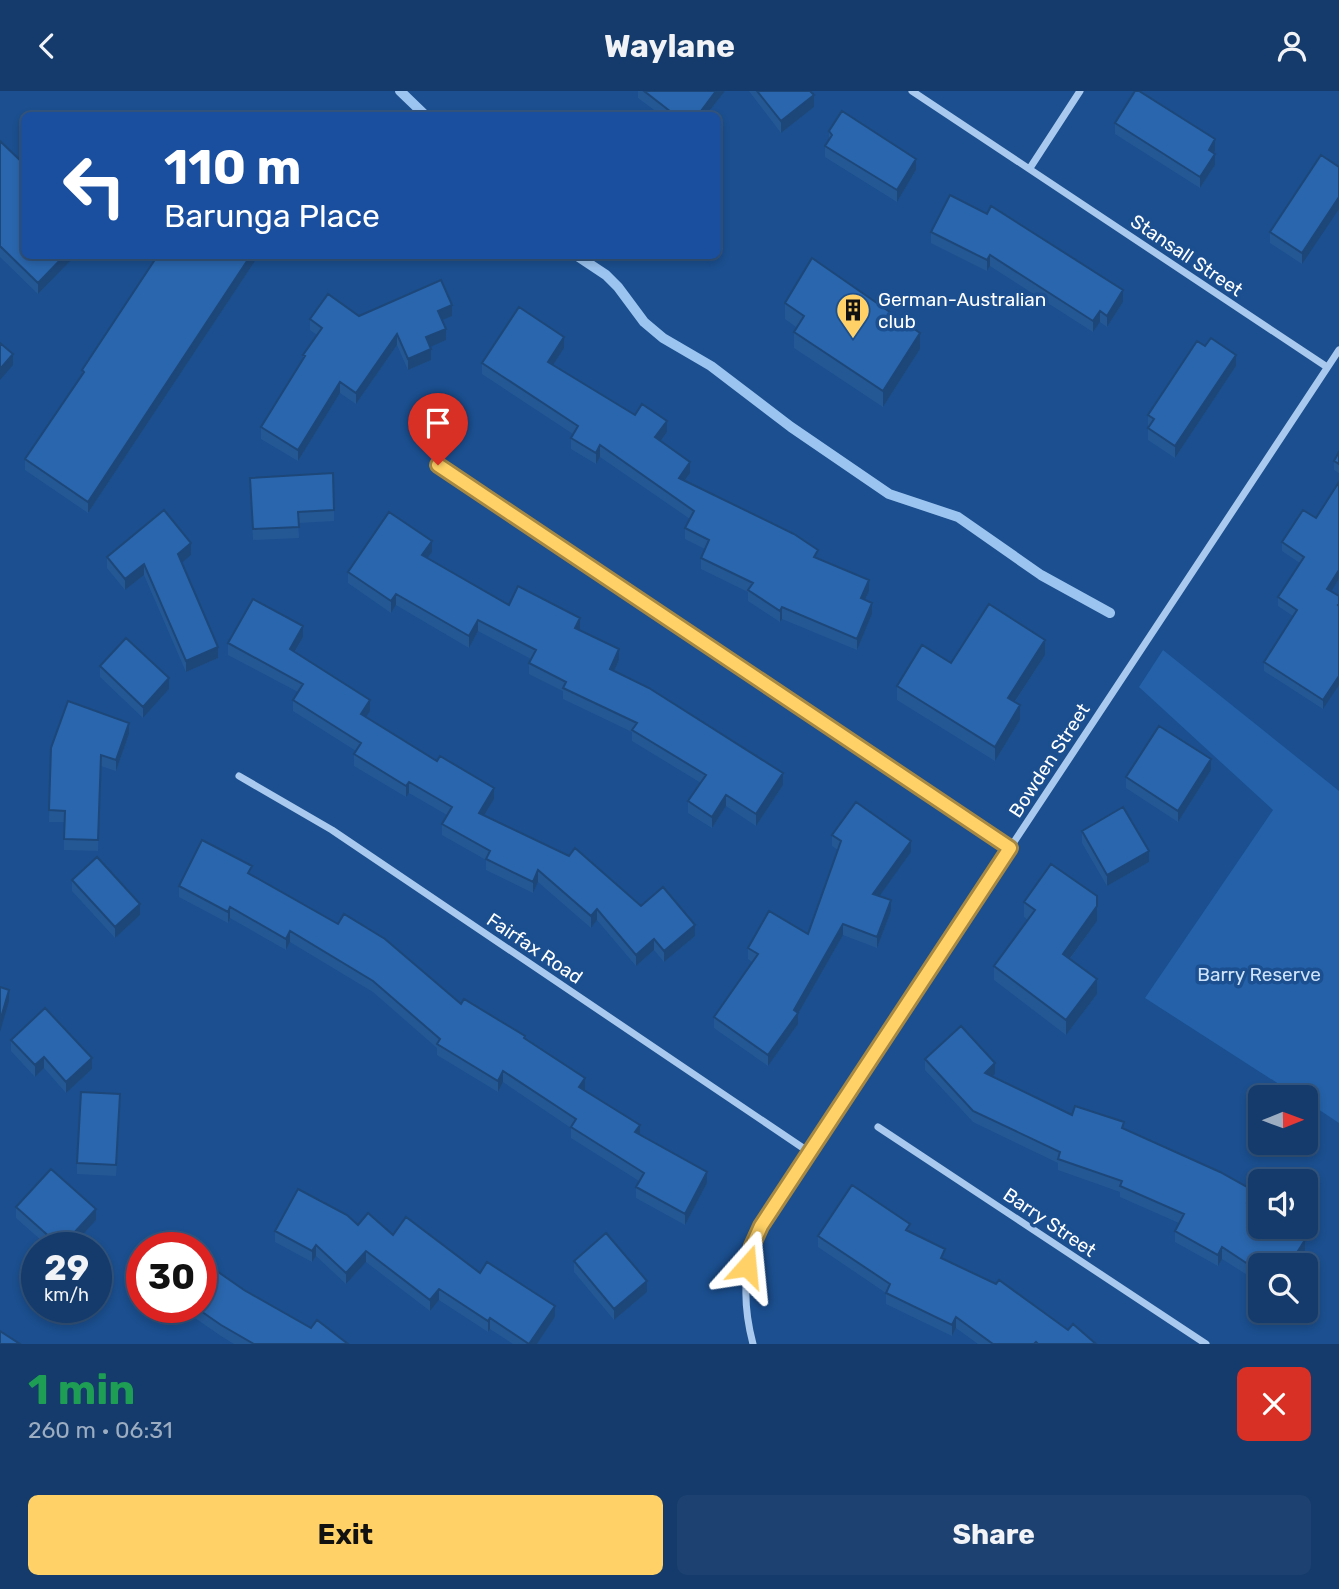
<!DOCTYPE html>
<html lang="en">
<head>
<meta charset="utf-8">
<style>
  :root { --surface:#143b6b; --page:#1d4271; --text:#f1f3f6; --muted:#9dadc1; --line:#33557e; --accent:#ffd166 }
  body { margin:0; font-family:Rubik,sans-serif; background:var(--page); color:var(--text); height:100vh; display:flex; flex-direction:column; font-size:26px; white-space:nowrap }
  * { box-sizing:border-box; margin:0 }
  p { font-size:23px; color:var(--muted) }
  .icon { flex:none; width:38px; height:38px; fill:none; stroke:currentColor; stroke-width:2; stroke-linecap:round; stroke-linejoin:round }
  .map { position:relative; height:1253px; overflow:hidden }
  .sheet { display:flex; flex-direction:column; background:var(--surface); flex:1 }
  .sheet>* { flex:none }
  .banner { position:absolute; left:21px; top:21px; width:700px; height:147px; border-radius:10px; box-shadow:0 4px 10px #0003,0 0 0 2px var(--line); background:#1a4fa0; color:#fff; overflow:hidden }
  .needle { width:46px; rotate:89deg }
  .controls { position:absolute; left:1248px; top:994px; display:grid; gap:14px }
  .controls a { display:grid; place-items:center; width:70px; height:70px; border-radius:10px; background:var(--surface); box-shadow:0 4px 10px #0003,0 0 0 2px var(--line); font-size:35px }
  .speed { position:absolute; left:21px; top:1141px; display:flex; gap:14px; font-size:35px; font-weight:700; text-align:center }
  .speed>* { display:grid; place-content:center; width:91px; height:91px; border-radius:50%; background:var(--surface); box-shadow:0 4px 10px #0003,0 0 0 2px var(--line); line-height:1 }
  .speed small { font-size:18px; font-weight:400 }
  .speed .limit { border:10px solid #d22; background:#fff; color:#111 }
  .pin { position:absolute; display:grid; place-items:center; width:60px; height:60px; color:#fff; margin:-72px -30px; border-radius:50% 50% 50% 0; rotate:-45deg; box-shadow:0 0 7px #0007 }
  .pin .icon { rotate:45deg }
  .me { position:absolute; width:77px; margin:-38px; rotate:18deg; stroke-linejoin:round; filter:drop-shadow(0 0 5px #0008) }
  .turn { display:flex; align-items:center; gap:24px; height:147px; padding:0 28px; font-size:32px }
  .turn .icon { width:91px; height:91px; stroke-width:2.5 }
  .turn b { display:block; font-size:49px; line-height:60px }
  .round { display:grid; place-items:center; flex:none; width:74px; height:74px; border-radius:10px; background:var(--page) }
  .head { display:flex; align-items:center; justify-content:space-between; height:119px; padding:0 28px }
  h1 { font-size:42px; font-weight:700; line-height:52px; color:#1e9e55 }
  .button { display:flex; gap:14px; margin-top:auto; padding:14px 28px }
  .button a { flex:1; height:80px; border-radius:10px; background:var(--accent); color:#111; font-size:28px; font-weight:700; line-height:80px; text-align:center }
  .button a+a { background:var(--page); color:var(--text) }
  header { display:flex; justify-content:space-between; align-items:center; height:91px; padding:0 28px; background:var(--surface); font-size:32px; font-weight:700 }
  .map>svg:first-child { display:block }
  .green { fill:#2461a8 }
  .lines { fill:none; stroke-linecap:round; stroke-linejoin:round }
  .stream { stroke:#9cc4f0; stroke-width:10 }
  .street { stroke:#a9c9ee; stroke-width:7 }
  .wall { fill:#245895 }
  .shaded-wall { fill:#1d4779 }
  .building { fill:#2a66ad; stroke:#1d4779; stroke-width:2 }
  .route-casing { stroke:#a68842; stroke-width:18 }
  .route { stroke:#ffd166; stroke-width:12 }
  .labels { text-anchor:middle; stroke-width:7; stroke-linejoin:round; paint-order:stroke }
  .street-label { font-size:19px; fill:#fff; stroke:#1b4f8f }
  .poi-label { font-size:19px; fill:#fff; stroke:#1b4f8f; text-anchor:start }
  .park-label { font-size:19px; fill:#cfe3fa; stroke:#1b4f8f }
</style>
</head>
<body>
<header><svg class="icon" aria-label="back" viewBox="0 0 24 24"><path d="M15 5l-7 7 7 7"/></svg>Waylane<svg class="icon" aria-label="person" viewBox="0 0 24 24"><circle cx="12" cy="8" r="4"/><path d="M4 21q1-7 8-7t8 7"/></svg></header>
<div class="map">
<svg width="1339" height="1253" viewBox="0 0 1339 1253">
  <rect width="100%" height="100%" fill="#1b4f8f"/>
  <path class="green" d="M1163,559L1339,700V1032L1306,1010V1006H1299L1145,907L1273,719L1139,596Z"/>
  <g class="lines">
    <path class="stream" d="M400,0L425,24
      M576,164L606,184L618,196L644,231L663,247L711,275L791,336L889,403L958,426L1041,484L1110,522"/>
    <path class="street" d="M912,0L1327,276
      M1030,77L1080,0
      M438,374L1010,757
      M239,685L332,739L809,1061
      M878,1036L1206,1253
      M753,1253C742,1211 743,1174 761,1134L1339,259"/>
  </g>
  <path class="wall" d="M638,0H725L706,24H661L638,7Z
    M749,0H810L814,16L781,42Z
    M1115,32L1215,60L1214,62L1215,74L1200,97L1115,43Z
    M829,40L916,79L897,111L825,66V55L829,49Z
    M0,50L24,164H76L38,203L0,166Z
    M1321,64L1302,173L1270,152V141Z
    M931,141L1123,211L1107,236L1100,231L1093,241L990,175L987,180L931,152Z
    M158,164H259L88,422L25,379V368L82,285V279Z
    M785,212L920,258L883,316L794,257V241L796,236L785,228Z
    M359,225H452L442,229L446,249L430,256L431,269L408,279L397,254L356,313L340,302L298,370L261,348V336L303,269V264L317,244L310,239V228Z
    M1205,255L1236,275L1175,367L1148,349V337L1149,336L1148,335V324Z
    M564,257L553,274L635,324L667,341L661,350L690,382L685,390L818,468L869,500L865,509L872,523L857,559L782,528L780,531L748,510V501L701,478V467L705,458L685,448V437L690,428L600,366L596,373L571,358V347L573,343L482,283V272Z
    M1339,361V382L1334,379V370Z
    M250,387L334,419V430L298,432L299,447L253,449Z
    M1339,391V488L1331,500L1323,618L1264,580V571L1293,525L1278,515V506L1300,472L1282,460V451L1316,427Z
    M432,461L428,467L509,514L580,538L579,539L619,569L614,580L783,694L756,735L726,715L712,737L688,722V710L701,692L632,650V641L563,608V600L529,583V572L531,568L478,540L469,557L396,514L391,522L348,492V481Z
    M191,464L181,472L218,567L186,581L144,484L125,499L107,477V466Z
    M303,546L295,561L370,620L366,626L494,708L484,725L695,845L664,871L654,859L636,875L597,829L591,837L538,791L533,802L486,779V769L442,744V733L447,724L409,702L406,706L354,675V663L356,660L293,620V609L298,601L228,564V552Z
    M1045,564L1015,611L1020,629L995,670L897,609V595Z
    M100,575L169,598L143,627L100,586Z
    M129,643L116,680L101,675L98,760L64,759V731H49L51,657Z
    M1211,679L1178,731L1126,697V686Z
    M1082,740L1149,771L1107,795L1082,752Z
    M832,744L911,761L879,805L891,820L877,857L843,844L798,923V933L768,975L714,937V926L752,871L748,868V857L808,843L838,759L832,755Z
    M252,785L461,913L525,947L584,999L640,1044L707,1092L685,1134L636,1107V1096L639,1090L571,1047V1037L503,991L498,1001L437,964V957L373,901L290,851L286,859L230,827L228,832L179,806V795Z
    M72,789L140,824L115,847L72,800Z
    M1024,811L1097,830L1070,868L1097,903L1066,944L994,889V875L1028,829L1024,826Z
    M11,949L92,978L66,1002L44,977L35,986L11,960Z
    M925,968L995,983L993,985L1072,1024L1124,1038L1254,1111L1251,1115L1305,1160L1260,1174V1192L1222,1168L1218,1175L1175,1151V1140L1179,1132L1120,1106V1101L1058,1079V1072L973,1031L925,979Z
    M120,1014L116,1085L77,1083V1072Z
    M16,1116L96,1129L71,1157H50L16,1127Z
    M358,1134L393,1144L480,1182L555,1226L537,1253H513L490,1238L488,1241L439,1209L430,1220L366,1171L346,1193L316,1165L312,1171L275,1151V1140Z
    M910,1142L945,1169L1068,1239L1096,1253H978L956,1237L952,1245L886,1213V1202L818,1156V1145Z
    M574,1170L647,1201L614,1229L574,1181Z
    M244,1199L311,1237L348,1253H234L221,1245L179,1216H201Z"/>
  <path class="shaded-wall" d="M716,0H725L706,24H698Z
    M814,4V16L781,42V30Z
    M1215,48V60L1209,70V59Z
    M1215,63V74L1200,97V86Z
    M916,68V79L897,111V99Z
    M1339,106V118L1302,173V162Z
    M65,164H76L38,203V192Z
    M251,164H259L88,422V411Z
    M990,164V175L987,180V169Z
    M1123,199V211L1107,236V225Z
    M452,214V225L438,231V220Z
    M1100,220V231L1093,241V230Z
    M446,238V249L426,258V246Z
    M920,242V258L883,316V300Z
    M397,243V254L356,313V302Z
    M564,246V257L548,282V271Z
    M431,258V269L408,279V268Z
    M13,263V274L0,289V278Z
    M1236,264V275L1175,367V355Z
    M340,291V302L298,370V359Z
    M667,330V341L655,358V346Z
    M600,354V366L596,373V362Z
    M690,371V382L679,398V387Z
    M432,450V461L422,475V464Z
    M191,452V464L178,475V463Z
    M144,473V484L125,499V488Z
    M1339,479V488L1327,507V498Z
    M869,489V500L861,518V507Z
    M396,503V514L391,522V510Z
    M872,512V523L857,559V548Z
    M782,516V528L780,531V520Z
    M580,527V538L575,548V537Z
    M478,529V540L469,557V545Z
    M303,535V546L290,569V558Z
    M1045,549V564L1008,621V607Z
    M218,556V567L186,581V570Z
    M619,558V569L610,589V578Z
    M1339,585V594L1323,618V609Z
    M169,587V598L143,627V616Z
    M370,609V620L361,634V623Z
    M1020,614V629L995,670V656Z
    M129,632V643L116,680V669Z
    M1211,668V679L1178,731V720Z
    M783,682V694L756,735V723Z
    M409,691V702L406,706V695Z
    M494,697V708L479,733V722Z
    M726,704V715L712,737V726Z
    M911,750V761L873,814V803Z
    M1149,760V771L1107,795V784Z
    M538,779V791L533,802V791Z
    M891,809V820L877,857V846Z
    M140,813V824L115,847V836Z
    M1097,815V830L1063,877V863Z
    M230,816V827L228,832V821Z
    M597,818V829L591,837V825Z
    M843,833V844L798,923V933L768,975V964Z
    M695,834V845L664,871V860Z
    M290,840V851L286,859V848Z
    M654,848V859L636,875V864Z
    M1097,888V903L1066,944V929Z
    M9,899V910L0,941V930Z
    M44,966V977L35,986V974Z
    M92,967V978L66,1002V991Z
    M995,972V983L985,993V982Z
    M503,980V991L498,1001V990Z
    M585,987V999L579,1007V996Z
    M640,1034V1045L635,1041Z
    M707,1081V1092L685,1134V1123Z
    M1254,1100V1111L1247,1123V1112Z
    M96,1118V1129L71,1157H61Z
    M1305,1149V1160L1296,1174H1289Z
    M316,1154V1165L312,1171V1160Z
    M1222,1156V1168L1218,1175V1164Z
    M366,1160V1171L346,1193V1182Z
    M647,1190V1201L614,1229V1218Z
    M439,1198V1209L430,1220V1209Z
    M555,1215V1226L537,1253H529Z
    M956,1226V1237L952,1245V1234Z
    M490,1227V1238L488,1241V1230Z"/>
  <path class="building" d="M644,0H716L698,24H675Z
    M757,0H810L814,4L781,30Z
    M1135,0H1139L1215,48L1209,59L1215,63L1200,86L1115,32Z
    M842,20L916,68L897,99L825,55L832,44L829,40Z
    M0,50L24,73V164H65L38,192L0,155Z
    M1321,64L1339,76V106L1302,162L1270,141Z
    M950,104L987,123L991,115L1123,199L1107,225L1100,220L1093,230L990,164L987,169L931,141Z
    M158,164H251L88,411L25,368L84,281L82,279Z
    M812,167L920,242L883,300L794,241L804,225L785,212Z
    M441,189L452,214L438,220L446,238L426,246L431,258L408,268L397,243L356,302L340,291L298,359L261,336L305,265L303,264L322,237L310,228L328,203L359,225Z
    M519,216L564,246L548,271L635,324L642,313L667,330L655,346L690,371L679,387L794,443L818,459L814,466L869,489L861,507L872,512L857,548L782,516L780,520L748,499L753,492L701,467L709,449L685,437L694,420L600,354L596,362L571,347L578,335L482,272Z
    M1211,247L1236,264L1175,355L1148,337L1154,328L1148,324L1197,250L1205,255Z
    M0,252L13,263L0,278Z
    M1339,361V373L1334,370Z
    M333,382L334,419L298,421L299,436L253,438L250,387Z
    M1339,391V479L1327,498L1339,505V513L1338,514L1339,515V585L1323,609L1264,571L1297,519L1278,506L1304,466L1282,451L1303,419L1316,427Z
    M164,419L191,452L178,463L218,556L186,570L144,473L125,488L107,466Z
    M389,421L432,450L422,464L509,514L518,495L580,527L575,537L619,558L610,578L649,597L783,682L756,723L726,704L712,726L688,710L706,684L632,639L637,632L563,597L566,591L529,572L536,559L478,529L469,545L396,503L391,510L348,481Z
    M253,508L303,535L290,558L370,609L361,623L437,670L440,665L494,697L479,722L569,765L575,757L641,815L663,796L695,834L664,860L654,848L636,864L597,818L591,825L538,779L533,791L486,768L490,760L442,733L452,716L409,691L406,695L354,663L361,652L293,609L303,593L228,552Z
    M989,513L1045,549L1008,607L1020,614L995,656L897,595L922,554L951,572Z
    M126,547L169,587L143,616L100,575Z
    M68,610L129,632L116,669L101,664L98,749L64,748L65,720L49,719L51,657Z
    M1159,635L1211,668L1178,720L1126,686Z
    M856,711L911,750L873,803L891,809L877,846L843,833L794,919L798,922L768,964L714,926L758,863L748,857L769,820L808,843L841,750L832,744Z
    M1123,716L1149,760L1107,784L1082,740Z
    M202,749L252,775L248,782L338,833L344,823L385,848L461,913L464,908L525,945L524,947L585,987L579,996L640,1034L635,1041L707,1081L685,1123L636,1096L644,1082L571,1036L576,1028L503,980L498,990L437,953L440,948L373,890L290,840L286,848L230,816L228,821L179,795Z
    M97,766L140,813L115,836L72,789Z
    M1051,773L1097,805V815L1063,863L1097,888L1066,929L994,875L1035,819L1024,811Z
    M0,896L9,899L0,930Z
    M45,917L92,967L66,991L44,966L35,974L11,949Z
    M961,935L995,972L985,982L1072,1024L1075,1015L1124,1031L1122,1037L1220,1081L1254,1100L1247,1112L1260,1120V1136H1284L1305,1149L1289,1174H1260V1181L1222,1156L1218,1164L1175,1140L1184,1123L1120,1095L1122,1090L1058,1068L1060,1061L973,1020L925,968Z
    M81,1001L120,1003L116,1074L77,1072Z
    M51,1078L96,1118L61,1156L16,1116Z
    M852,1094L910,1133L906,1139L945,1158L941,1167L996,1193L999,1189L1068,1239L1073,1233L1096,1253H1038L1036,1251L1034,1253H993L956,1226L952,1234L886,1202L890,1193L818,1145Z
    M298,1098L347,1124L358,1134L368,1122L393,1144L406,1126L480,1182L487,1171L555,1215L529,1253L490,1227L488,1230L439,1198L430,1209L366,1160L346,1182L316,1154L312,1160L275,1140Z
    M606,1142L647,1190L614,1218L574,1170Z
    M172,1149L184,1157H167Z
    M201,1169L244,1199L311,1237L317,1229L348,1253H254L221,1234L195,1216H201Z
    M0,1240L20,1253H0Z"/>
  <g class="lines">
    <g class="route-casing">
      <path id="route" d="M438,374L1010,757L761,1135L752,1155L747,1175"/>
    </g>
    <use href="#route" class="route"/>
  </g>
  <defs>
    <g id="building-pin" transform="scale(1.75)"><path d="M0 17L-7.5 6A9.5 9.5 0 1 1 7.5 6Z" fill="#ffd166" stroke="#1b4f8f"/><path d="M-4-6H4V6H1V3H-1V6H-4ZM-2.5-4.3h1.7v1.8h-1.7ZM.8-4.3h1.7v1.8H.8ZM-2.5-1h1.7V.8h-1.7ZM.8-1h1.7V.8H.8Z" fill="#111"/></g>
  </defs>
  <g fill-rule="evenodd">
    <use href="#building-pin" x="853" y="219"/>
  </g>
  <g class="labels">
    <g class="street-label">
      <text transform="translate(1187 164) rotate(34)" y="7">Stansall Street</text>
      <text transform="translate(1049 669) rotate(-57)" y="7">Bowden Street</text>
      <text transform="translate(535 857) rotate(34)" y="7">Fairfax Road</text>
      <text transform="translate(1050 1131) rotate(34)" y="7">Barry Street</text>
    </g>
    <g class="poi-label">
      <text x="878" y="215">German-Australian<tspan x="878" dy="22">club</tspan></text>
    </g>
    <g class="park-label">
      <text x="1259" y="890">Barry Reserve</text>
    </g>
  </g>
</svg>
<div class="controls">
<a><svg class="needle" viewBox="-14 -14 28 28"><path d="M0-13l5 13h-10z" fill="#e53935"/><path d="M0 13l5-13h-10z" fill="#9dadc1"/></svg></a>
<a><svg class="icon" aria-label="sound" viewBox="0 0 24 24"><path d="M4 9h4l5-4v14l-5-4H4zM17 9q2 3 0 6"/></svg></a>
<a><svg class="icon" aria-label="search" viewBox="0 0 24 24"><circle cx="10" cy="10" r="6"/><path d="M15 15l6 6"/></svg></a>
</div>
<div class="speed"><div>29<small>km/h</small></div><div class="limit">30</div></div>
<div class="pin" style="left:438px;top:374px;background:#d93025"><svg class="icon" aria-label="arrive" viewBox="0 0 24 24"><path d="M6 21V4h12l-3 4 3 4H6"/></svg></div>
<svg class="me" style="left:747px;top:1175px" viewBox="-20 -20 40 40"><path d="M0-17L14 15 0 8-14 15z" fill="#ffd166" stroke="#fff" stroke-width="4"/></svg>
<div class="banner">
<div class="turn"><svg class="icon" aria-label="left" viewBox="0 0 24 24"><path d="M17 20v-9H6M10 6l-5 5 5 5"/></svg><div><b>110 m</b>Barunga Place</div></div>
</div>
</div>
<section class="sheet">
<div class="head"><div><h1>1 min</h1><p>260 m · 06:31</p></div><a class="round" style="background:#d93025;color:#fff"><svg class="icon" aria-label="close" viewBox="0 0 24 24"><path d="M6 6l12 12M18 6L6 18"/></svg></a></div>
<div class="button"><a>Exit</a><a>Share</a></div>
</section>
</body>
</html>
